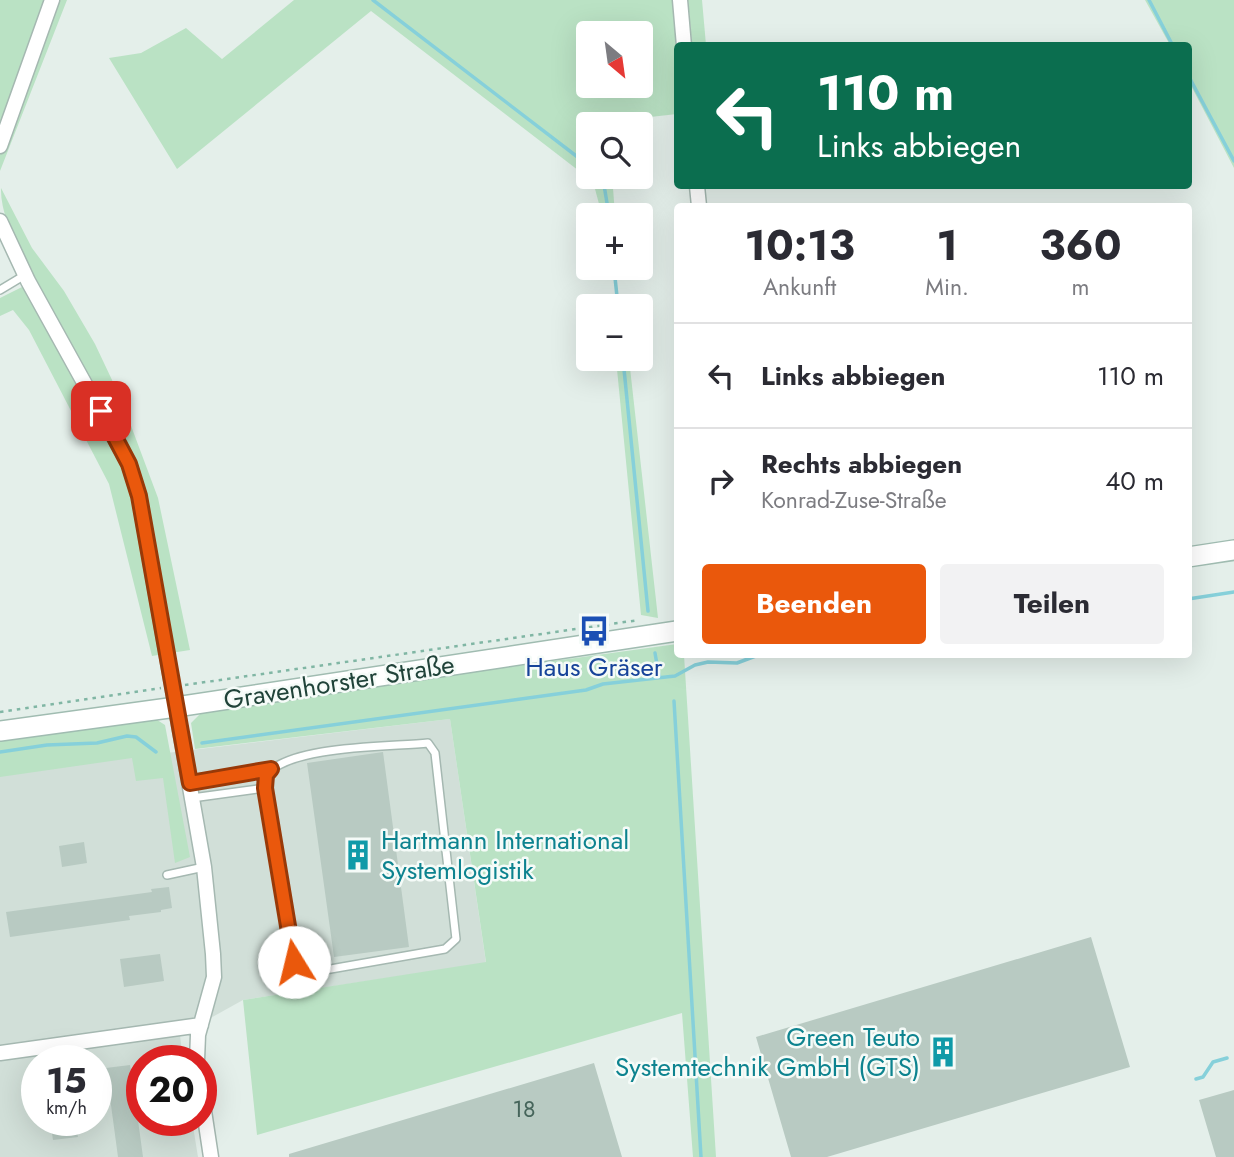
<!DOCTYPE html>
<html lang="de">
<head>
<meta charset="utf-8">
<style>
  :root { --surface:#fff; --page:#f2f2f3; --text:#2b2b33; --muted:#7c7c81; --line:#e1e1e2; --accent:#ea580c }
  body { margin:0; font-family:Jost,sans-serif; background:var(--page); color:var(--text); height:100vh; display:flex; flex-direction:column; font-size:26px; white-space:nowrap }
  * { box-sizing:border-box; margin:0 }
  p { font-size:23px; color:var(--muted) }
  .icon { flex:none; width:38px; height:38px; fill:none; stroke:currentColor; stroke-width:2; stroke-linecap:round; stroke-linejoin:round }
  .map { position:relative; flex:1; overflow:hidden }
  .drawer { position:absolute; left:674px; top:203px; width:518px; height:455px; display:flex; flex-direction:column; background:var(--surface); border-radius:7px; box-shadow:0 7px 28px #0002 }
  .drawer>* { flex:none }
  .banner { position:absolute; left:674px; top:42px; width:518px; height:147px; border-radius:7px; box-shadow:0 7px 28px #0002; background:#0b6e4f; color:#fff; overflow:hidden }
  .needle { width:46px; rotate:151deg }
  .controls { position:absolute; left:576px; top:21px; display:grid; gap:14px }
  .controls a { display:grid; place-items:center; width:77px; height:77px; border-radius:7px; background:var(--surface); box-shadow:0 7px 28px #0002; font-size:35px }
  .speed { position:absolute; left:21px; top:1045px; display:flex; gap:14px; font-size:35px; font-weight:700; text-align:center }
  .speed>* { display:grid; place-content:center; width:91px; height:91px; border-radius:50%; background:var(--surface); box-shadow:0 7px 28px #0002; line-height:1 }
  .speed small { font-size:18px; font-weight:400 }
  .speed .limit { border:10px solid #d22; background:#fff; color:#111 }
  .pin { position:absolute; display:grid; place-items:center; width:60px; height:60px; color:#fff; margin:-30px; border-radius:14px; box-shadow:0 4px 10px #0006 }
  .me { position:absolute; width:77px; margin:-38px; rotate:351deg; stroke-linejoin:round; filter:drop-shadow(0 0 5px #0008) }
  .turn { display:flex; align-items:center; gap:24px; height:147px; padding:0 28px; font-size:32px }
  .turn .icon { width:91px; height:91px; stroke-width:2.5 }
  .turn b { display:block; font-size:49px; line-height:60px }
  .eta { display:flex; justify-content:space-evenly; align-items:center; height:119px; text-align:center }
  .eta b { font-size:42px; font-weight:700; line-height:49px }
  .action { display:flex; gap:14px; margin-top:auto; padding:14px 28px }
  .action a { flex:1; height:80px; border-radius:7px; background:var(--accent); color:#fff; font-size:28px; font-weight:700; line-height:80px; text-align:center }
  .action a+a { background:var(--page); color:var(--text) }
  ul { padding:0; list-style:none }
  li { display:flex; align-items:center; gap:21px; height:105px; padding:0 28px; border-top:2px solid var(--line) }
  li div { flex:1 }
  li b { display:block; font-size:26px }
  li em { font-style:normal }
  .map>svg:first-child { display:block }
  .built { fill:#d1dfd8; fill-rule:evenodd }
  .green { fill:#bae2c4; fill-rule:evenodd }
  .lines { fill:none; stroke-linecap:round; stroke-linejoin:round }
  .stream { stroke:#86d0da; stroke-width:3.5 }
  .building { fill:#b8cac2 }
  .lane-casing { stroke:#a5b8b1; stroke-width:10 }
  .street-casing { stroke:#a5b8b1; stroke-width:17 }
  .secondary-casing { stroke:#a0bcb1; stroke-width:22 }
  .path { stroke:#80b6a4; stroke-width:2.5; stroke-dasharray:3.5 5; stroke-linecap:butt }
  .lane { stroke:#fff; stroke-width:7 }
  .street { stroke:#fff; stroke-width:14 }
  .secondary { stroke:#fff; stroke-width:19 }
  .route-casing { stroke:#983908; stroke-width:18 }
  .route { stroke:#ea580c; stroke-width:12 }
  .labels { text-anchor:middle; stroke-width:5; stroke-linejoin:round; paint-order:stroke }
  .number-label { font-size:23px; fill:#46655b }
  .transit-label { font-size:26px; fill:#164399; stroke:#f5fbf8 }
  .street-label { font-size:26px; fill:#204339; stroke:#f5fbf8 }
  .culture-label { font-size:26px; fill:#0d838f; stroke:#f5fbf8; text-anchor:start }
</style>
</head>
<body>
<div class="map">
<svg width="1234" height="1157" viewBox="0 0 1234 1157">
  <rect width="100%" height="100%" fill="#e4efea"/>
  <path class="built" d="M450,719L486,963L243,1000L180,1035L183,1060H142V1120H192L198,1157H0V773ZM37,1060H96V1120H37Z"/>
  <path class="green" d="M0,0H67L0,171Z
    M294,0H676L677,114L588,124V177H605L613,188L615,215H602L595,189L583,174L371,11L177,169L109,58L141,53L186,28L222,59ZM588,33H640V86H588Z
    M688,0H702L706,45H692Z
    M1145,0H1234V168L1188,80V46L1170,45Z
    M1,188L32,248L64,291L95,344L121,399L158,498L190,650L152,656L109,484L29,330L13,310L0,316V298L34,281C21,255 0,217 1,188Z
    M616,359H629L658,618L641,615Z
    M677,644V654L684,655L716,1157H693L682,1013L257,1135L243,1000L486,962L450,719L195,749L191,723L205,709Z
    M151,716L165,725L190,857L175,863L163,778L136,781L132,758L0,777V734Z"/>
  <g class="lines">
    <path class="stream" d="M373,0L588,165
      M1149,0L1173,46
      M1188,75L1234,161
      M599,177L604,185L609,215
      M614,268L618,306
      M623,359L648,611
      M1188,599L1234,592
      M655,653L659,676
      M774,654H779
      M674,701L701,1157
      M202,743L586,690L603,684L675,676L695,665L708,662L737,663L761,654
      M0,752L47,745L97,743L127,736L136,737L156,752
      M1196,1079L1203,1077L1213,1062L1227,1058"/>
  </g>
  <path class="building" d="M383,752L409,947L334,957L307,763Z
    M84,842L87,863L62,867L59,846Z
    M169,887L172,908L161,910V912L129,916L130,920L10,937L6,912L152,892L151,889Z
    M1091,937L1130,1067L827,1157H791L756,1037Z
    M160,954L164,981L124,987L120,959Z
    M594,1063L622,1157H289V1154Z
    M130,1065L132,1076L143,1157H118L106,1068Z
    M1234,1090V1157H1216L1199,1100Z
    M50,1120H75L78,1137L53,1140Z"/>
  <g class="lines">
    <g class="lane-casing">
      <path id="lane" d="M0,290L25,275
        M428,743L435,753L456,939L445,949L302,974L297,970L294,962L265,788L266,775C291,745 388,747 428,743Z
        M190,783L271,770
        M192,798L265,788
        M167,875L204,867"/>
    </g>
    <g class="street-casing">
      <path id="street" d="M680,0L684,46
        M0,146L52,0
        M697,186L699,206
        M0,221L28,281L129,464L139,496L204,867L213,954L214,977L198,1035L197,1060
        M0,1053L201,1025
        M201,1091L211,1157"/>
    </g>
    <g class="secondary-casing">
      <path id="secondary" d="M1188,557L1234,550
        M0,731L176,707L677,631"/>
    </g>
    <path class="path" d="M185,685L639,620
      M0,712L161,688"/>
    <use href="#lane" class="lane"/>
    <use href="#street" class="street"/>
    <use href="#secondary" class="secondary"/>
  </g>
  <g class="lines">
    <g class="route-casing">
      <path id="route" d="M101,411L129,464L139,496L190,783L271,769L266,775L265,788L294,962"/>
    </g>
    <use href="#route" class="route"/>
  </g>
  <defs>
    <g id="bus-bare" transform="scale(2.415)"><path d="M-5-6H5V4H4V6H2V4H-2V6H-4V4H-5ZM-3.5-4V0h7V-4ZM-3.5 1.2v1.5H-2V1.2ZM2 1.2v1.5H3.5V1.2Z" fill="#1a4fb4" stroke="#f5fbf8" stroke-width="2.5" paint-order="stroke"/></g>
    <g id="building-bare" transform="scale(2.415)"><path d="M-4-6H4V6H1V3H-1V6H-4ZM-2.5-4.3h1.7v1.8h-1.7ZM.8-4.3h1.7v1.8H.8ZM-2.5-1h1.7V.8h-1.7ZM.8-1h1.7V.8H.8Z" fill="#0f9aa8" stroke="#f5fbf8" stroke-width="2.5" paint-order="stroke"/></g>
  </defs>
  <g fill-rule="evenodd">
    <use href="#bus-bare" x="594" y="631"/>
    <use href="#building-bare" x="358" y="855"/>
    <use href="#building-bare" x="943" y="1052"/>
  </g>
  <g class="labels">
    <g class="number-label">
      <text x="524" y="1117">18</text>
    </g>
    <g class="transit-label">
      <text x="594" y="676">Haus Gräser</text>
    </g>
    <g class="street-label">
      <text transform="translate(339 682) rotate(-9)" y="9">Gravenhorster Straße</text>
    </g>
    <g class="culture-label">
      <text x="381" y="849">Hartmann International<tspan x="381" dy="30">Systemlogistik</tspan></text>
      <text x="920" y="1046" text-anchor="end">Green Teuto<tspan x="920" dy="30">Systemtechnik GmbH (GTS)</tspan></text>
    </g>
  </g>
</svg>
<div class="controls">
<a><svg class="needle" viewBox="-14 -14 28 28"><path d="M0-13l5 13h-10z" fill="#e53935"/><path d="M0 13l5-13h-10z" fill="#7c7c81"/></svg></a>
<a><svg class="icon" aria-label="search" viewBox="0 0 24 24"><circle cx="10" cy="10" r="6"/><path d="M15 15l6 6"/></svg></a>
<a>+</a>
<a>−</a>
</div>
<div class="speed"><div>15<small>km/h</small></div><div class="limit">20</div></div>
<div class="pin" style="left:101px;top:411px;background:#d93025"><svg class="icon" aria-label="arrive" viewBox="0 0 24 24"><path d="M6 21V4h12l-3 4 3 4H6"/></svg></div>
<svg class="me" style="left:294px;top:962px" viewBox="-20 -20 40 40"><circle r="19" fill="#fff"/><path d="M0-13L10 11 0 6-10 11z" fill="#ea580c"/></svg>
<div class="banner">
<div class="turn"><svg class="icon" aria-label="left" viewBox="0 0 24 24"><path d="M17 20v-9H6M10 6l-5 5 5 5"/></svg><div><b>110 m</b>Links abbiegen</div></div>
</div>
<section class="drawer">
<div class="eta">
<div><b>10:13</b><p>Ankunft</p></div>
<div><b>1</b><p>Min.</p></div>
<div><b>360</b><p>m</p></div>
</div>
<ul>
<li><svg class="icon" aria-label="left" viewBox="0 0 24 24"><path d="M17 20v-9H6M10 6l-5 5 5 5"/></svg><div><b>Links abbiegen</b></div><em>110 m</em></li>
<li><svg class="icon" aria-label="right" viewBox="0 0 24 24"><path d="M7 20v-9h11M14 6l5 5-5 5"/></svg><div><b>Rechts abbiegen</b><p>Konrad-Zuse-Straße</p></div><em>40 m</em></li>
</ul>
<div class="action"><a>Beenden</a><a>Teilen</a></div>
</section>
</div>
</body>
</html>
